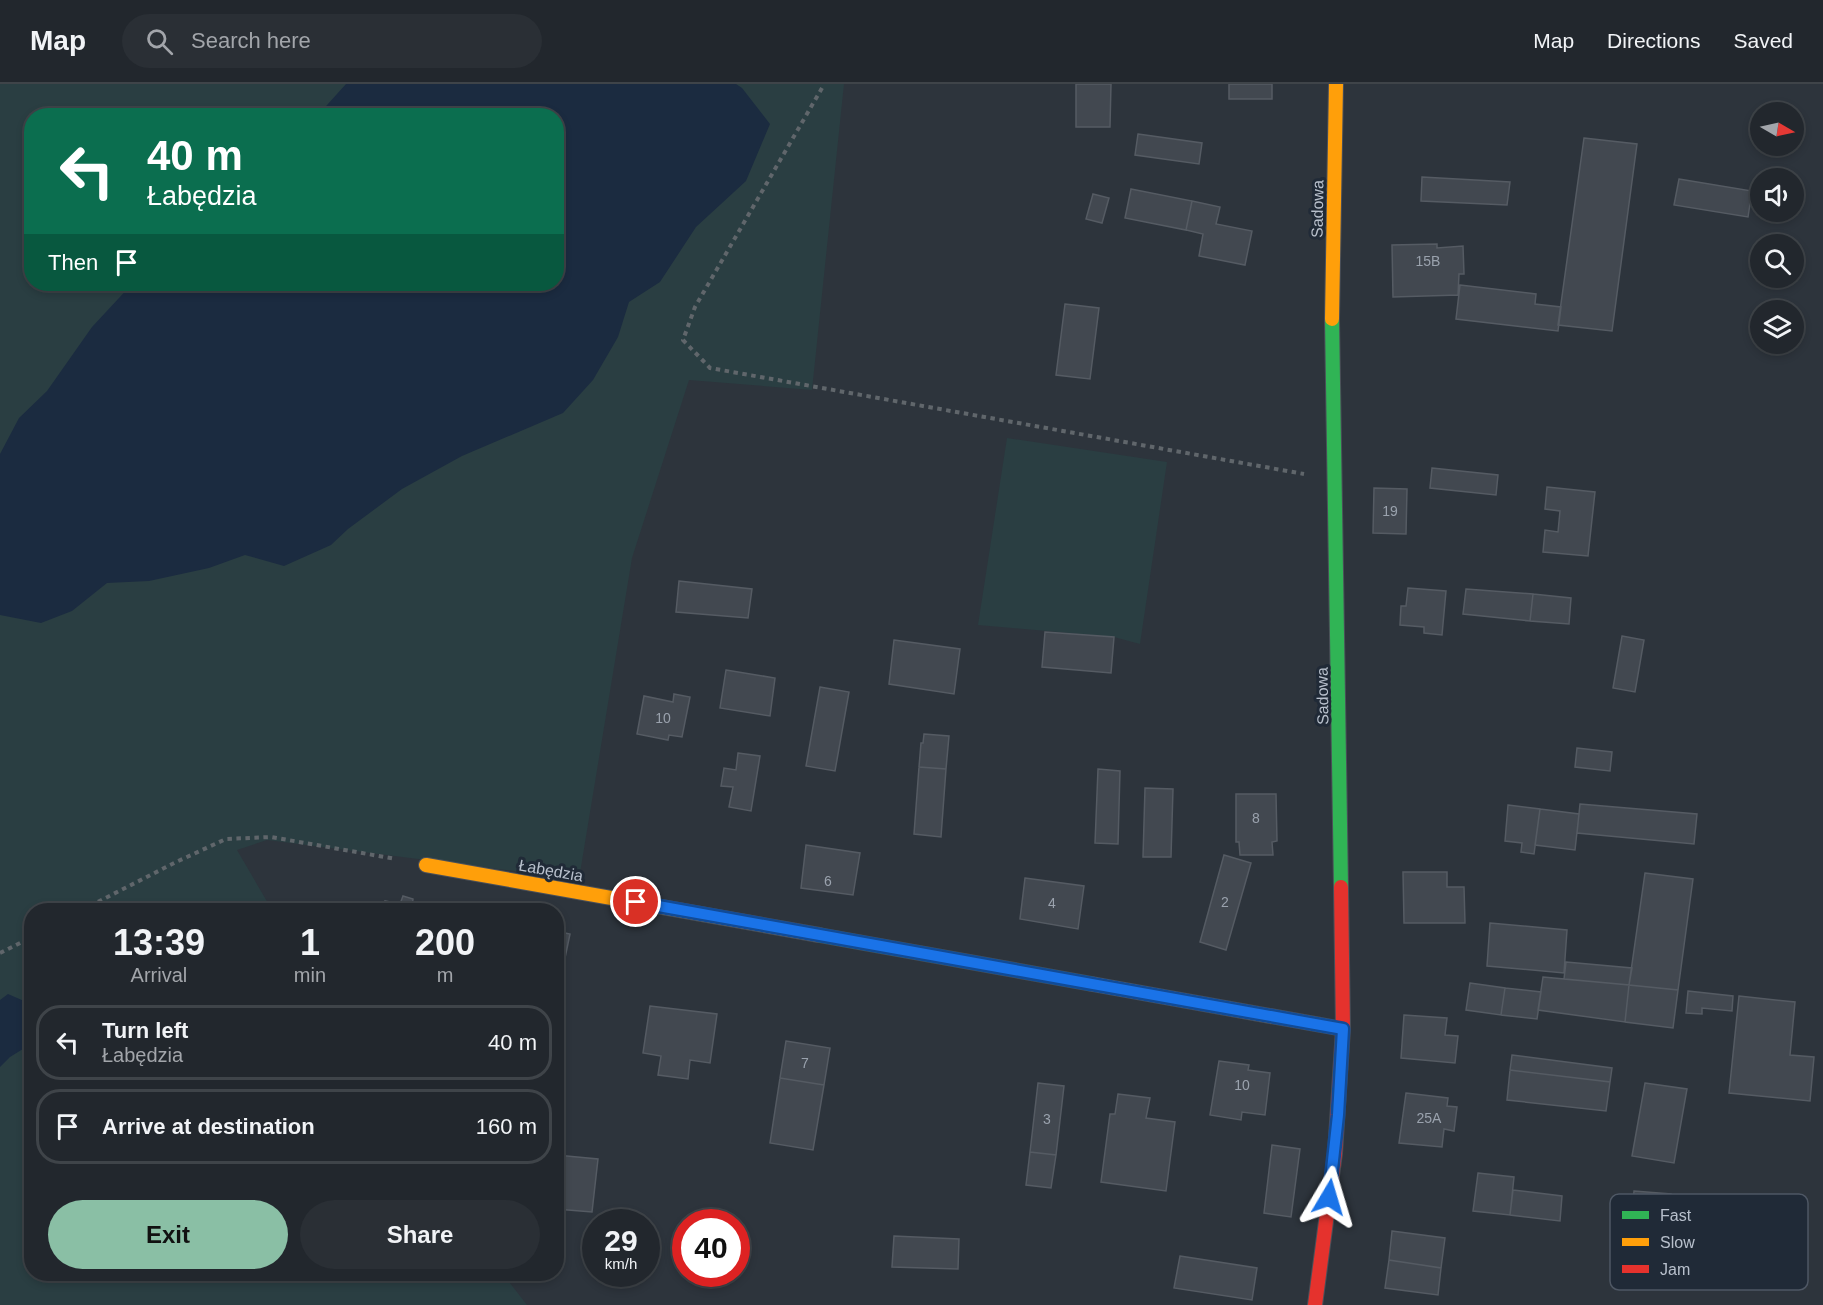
<!DOCTYPE html>
<html lang="en">
<head>
<meta charset="utf-8">
<style>
  :root { --surface:#22272d; --page:#2a2f35; --text:#f1f3f6; --muted:#a2a5aa; --line:#3f4449; --accent:#8abfa5 }
  body { margin:0; font-family:Helvetica,sans-serif; background:var(--page); color:var(--text); height:100vh; display:flex; flex-direction:column; font-size:22px; white-space:nowrap }
  * { box-sizing:border-box; margin:0 }
  p { font-size:20px; color:var(--muted) }
  .icon { flex:none; width:33px; height:33px; fill:none; stroke:currentColor; stroke-width:2; stroke-linecap:round; stroke-linejoin:round }
  .map { position:relative; flex:1; overflow:hidden }
  .sheet { position:absolute; left:24px; top:819px; width:540px; height:378px; display:flex; flex-direction:column; background:var(--surface); border-radius:24px; box-shadow:0 3px 9px #0003,0 0 0 2px var(--line) }
  .sheet>* { flex:none }
  .top-card { position:absolute; left:24px; top:24px; width:540px; height:183px; border-radius:24px; box-shadow:0 3px 9px #0003,0 0 0 2px var(--line); background:#0b6e4f; color:#fff; overflow:hidden }
  .needle { width:39px; rotate:99deg }
  .controls { position:absolute; left:1750px; top:18px; display:grid; gap:12px }
  .controls a { display:grid; place-items:center; width:54px; height:54px; border-radius:50%; background:var(--surface); box-shadow:0 3px 9px #0003,0 0 0 2px var(--line); font-size:30px }
  .speed { position:absolute; left:582px; top:1125px; display:flex; gap:12px; font-size:30px; font-weight:700; text-align:center }
  .speed>* { display:grid; place-content:center; width:78px; height:78px; border-radius:50%; background:var(--surface); box-shadow:0 3px 9px #0003,0 0 0 2px var(--line); line-height:1 }
  .speed small { font-size:15px; font-weight:400 }
  .speed .limit { border:9px solid #d22; background:#fff; color:#111 }
  .pin { position:absolute; display:grid; place-items:center; width:51px; height:51px; color:#fff; margin:-26px; border:3px solid #fff; border-radius:50%; box-shadow:0 2px 6px #0007 }
  .me { position:absolute; width:66px; margin:-33px; rotate:7deg; stroke-linejoin:round; filter:drop-shadow(0 0 4px #0008) }
  .turn { display:flex; align-items:center; gap:21px; height:126px; padding:0 24px; font-size:27px }
  .turn .icon { width:78px; height:78px; stroke-width:2.5 }
  .turn b { display:block; font-size:42px; line-height:51px }
  .then { display:flex; align-items:center; height:57px; padding:0 24px; background:#0003; gap:12px; font-size:22px }
  .eta { display:flex; justify-content:space-evenly; align-items:center; height:102px; text-align:center }
  .eta b { font-size:36px; font-weight:700; line-height:42px }
  .action { display:flex; gap:12px; margin-top:auto; padding:12px 24px }
  .action a { flex:1; height:69px; border-radius:36px; background:var(--accent); color:#111; font-size:24px; font-weight:700; line-height:69px; text-align:center }
  .action a+a { background:var(--page); color:var(--text) }
  ul { padding:0; list-style:none }
  li { display:flex; align-items:center; gap:18px; height:75px; margin:0 12px 9px; padding:0 12px; border:3px solid var(--line); border-radius:24px }
  li div { flex:1 }
  li b { display:block; font-size:22px }
  li em { font-style:normal }
  header { display:flex; align-items:center; gap:36px; box-sizing:border-box; height:84px; padding:0 30px; background:var(--surface); border-bottom:2px solid var(--line) }
  header strong { font-size:28px }
  nav { display:flex; gap:33px; margin-inline-start:auto; font-size:21px }
  .search { width:420px; height:54px; background:var(--page); display:flex; align-items:center; gap:15px; box-sizing:border-box; padding:0 21px; border-radius:33px; color:var(--muted); font-size:22px }
  .map>svg:first-child { display:block }
  .green { fill:#2a3e42; fill-rule:evenodd }
  .water { fill:#1b2b40 }
  .building { fill:#424850; stroke:#555b63; stroke-width:1.5 }
  .lines { fill:none; stroke-linecap:round; stroke-linejoin:round }
  .fast-casing { stroke:#4b5059; stroke-width:16 }
  .slow-casing { stroke:#4b5059; stroke-width:16 }
  .jam-casing { stroke:#4b5059; stroke-width:16 }
  .path { stroke:#60666b; stroke-width:4; stroke-dasharray:4.5 4.5; stroke-linecap:butt }
  .fast { stroke:#30b455; stroke-width:14 }
  .slow { stroke:#ff9f0a; stroke-width:14 }
  .jam { stroke:#e5322d; stroke-width:14 }
  .route-casing { stroke:#114b97; stroke-width:15 }
  .route { stroke:#1a73e8; stroke-width:10 }
  .labels { text-anchor:middle; stroke-width:6; stroke-linejoin:round; paint-order:stroke }
  .number-label { font-size:14px; fill:#9aa2ad }
  .street-label { font-size:16px; fill:#b8c0cc; stroke:#202a37 }
  .key { fill:#202a37; stroke:#4e5764; stroke-width:1.5 }
  .key-label { font-size:16px; fill:#b8c0cc }
</style>
</head>
<body>
<header>
<strong>Map</strong>
<div class="search"><svg class="icon" aria-label="search" viewBox="0 0 24 24"><circle cx="10" cy="10" r="6"/><path d="M15 15l6 6"/></svg>Search here</div>
<nav><a>Map</a><a>Directions</a><a>Saved</a></nav>
</header>
<div class="map">
<svg width="1823" height="1221" viewBox="0 0 1823 1221">
  <rect width="100%" height="100%" fill="#2d343c"/>
  <path class="green" d="M0,0H844L812,306L689,296L632,474L579,795L267,756L237,766L272,826H32V1190H503L527,1221H0ZM32,32H556V200H32Z
    M1007,354L1167,378L1140,560L1114,553L978,541Z"/>
  <path class="water" d="M346,0H736L742,4L770,40L746,97L696,143L660,198L629,218L618,253L593,296L563,329L462,372L402,405L348,445L331,461L284,482L245,471L209,484L149,497L107,499L72,527L41,539L0,531V370L19,334L47,307L92,243L132,200H556V32L318,31Z
    M8,910L31,920V960L10,973L0,983V916Z"/>
  <path class="building" d="M1076,0H1111L1110,43H1076Z
    M1229,0H1272V15H1229Z
    M1138,50L1202,59L1199,80L1135,71Z
    M1584,54L1637,60L1612,247L1558,241Z
    M1422,93L1510,98L1507,121L1421,117Z
    M1679,95L1752,107L1748,133L1674,121Z
    M1131,105L1192,117L1186,146L1125,134Z
    M1093,110L1109,114L1102,139L1086,135Z
    M1192,117L1220,123L1216,140L1252,147L1245,181L1199,172L1203,150L1186,146Z
    M1437,160V164L1463,162L1464,190H1459L1458,211L1393,213L1392,161Z
    M1460,201L1536,210L1535,220L1561,223L1558,247L1456,235Z
    M1065,220L1099,224L1090,295L1056,291Z
    M1432,384L1498,391L1496,411L1430,404Z
    M1547,403L1595,408L1588,472L1543,468L1545,446L1558,448L1560,427L1545,425Z
    M1374,404L1407,405L1406,450L1373,449Z
    M679,497L752,505L748,534L676,528Z
    M1408,504L1446,507L1442,551L1424,549V543L1400,541L1401,522H1406Z
    M1466,505L1533,510L1530,537L1463,530Z
    M1533,510L1571,514L1569,540L1530,537Z
    M1045,548L1114,553L1111,589L1042,583Z
    M1622,552L1644,556L1635,608L1613,604Z
    M894,556L960,565L954,610L889,600Z
    M726,586L775,594L770,632L720,624Z
    M820,603L849,608L835,687L806,682Z
    M674,610L690,613L682,653L669,651L668,656L637,650L644,612L673,618Z
    M924,650L949,652L946,685L919,683L921,659H923Z
    M1577,664L1612,668L1610,687L1575,683Z
    M738,669L760,672L751,727L729,723L733,703L721,702L724,684L736,686Z
    M919,683L946,685L941,753L914,750Z
    M1098,685L1120,687L1118,760L1095,759Z
    M1145,704L1173,705L1171,773H1143Z
    M1236,710H1276L1277,757L1272,758L1273,771H1240L1239,758H1236Z
    M1580,720L1697,730L1694,760L1577,749Z
    M1508,721L1540,725L1534,770L1521,768L1522,759L1505,757Z
    M1540,725L1579,730L1575,766L1535,761Z
    M806,761L860,769L853,811L801,804Z
    M1224,771L1251,779L1226,866L1200,858Z
    M1403,788H1447V803H1464L1465,839H1404Z
    M1645,789L1693,795L1678,906L1629,901Z
    M1025,794L1084,802L1078,845L1020,835Z
    M403,812L413,815L412,823L430,826H383L385,817L400,820Z
    M1490,839L1567,846L1564,889L1487,882Z
    M556,847L570,850L561,893L556,892Z
    M1566,878L1632,884L1629,901L1564,895Z
    M1543,893L1629,901L1625,938L1538,926Z
    M1470,899L1505,904L1501,931L1466,926Z
    M1629,901L1678,906L1673,944L1625,938Z
    M1505,904L1541,908L1537,935L1501,931Z
    M1688,907L1733,912L1732,927L1702,924V930L1686,929Z
    M1739,912L1795,918L1790,971L1814,973L1810,1017L1729,1009Z
    M650,922L717,930L710,979L690,976L688,995L658,991L661,972L643,969Z
    M1404,931L1447,934L1445,951L1458,952L1455,979L1401,974Z
    M786,957L830,964L824,1001L780,994Z
    M1512,971L1612,984L1610,998L1510,986Z
    M1219,977L1249,981L1248,986L1270,989L1265,1031L1242,1028L1241,1036L1210,1031Z
    M1510,986L1610,998L1606,1027L1507,1016Z
    M780,994L824,1001L813,1066L770,1059Z
    M1038,999L1064,1002L1056,1071L1030,1068Z
    M1645,999L1687,1005L1674,1079L1632,1072Z
    M1406,1009L1448,1014L1447,1022L1457,1023L1454,1047L1444,1045L1442,1063L1399,1059Z
    M1118,1010L1150,1014L1146,1034L1175,1038L1166,1107L1101,1098L1110,1030H1115Z
    M1272,1061L1300,1065L1291,1133L1264,1129Z
    M1030,1068L1056,1071L1051,1104L1026,1101Z
    M556,1071L598,1075L592,1128L556,1125Z
    M1478,1089L1514,1093L1510,1131L1473,1127Z
    M1513,1106L1562,1112L1560,1137L1510,1131Z
    M1634,1107L1671,1110L1665,1174L1629,1170Z
    M1392,1147L1445,1154L1441,1184L1389,1176Z
    M894,1152L959,1155L958,1185L892,1183Z
    M1180,1172L1257,1184L1252,1216L1174,1204Z
    M1389,1176L1441,1184L1438,1211L1385,1204Z"/>
  <g class="lines">
    <g class="fast-casing">
      <path id="fast" d="M1332,235L1341,803
        M819,851L1092,900"/>
    </g>
    <g class="slow-casing">
      <path id="slow" d="M1332,235L1336,0
        M426,781L819,851
        M1092,900L1343,945"/>
    </g>
    <g class="jam-casing">
      <path id="jam" d="M1315,1221L1335,1069L1343,945L1341,803"/>
    </g>
    <path class="path" d="M822,4L695,223L683,256L710,284L1304,390
      M82,826L176,778L226,755L271,753L396,775
      M0,869L32,853"/>
    <use href="#fast" class="fast"/>
    <use href="#slow" class="slow"/>
    <use href="#jam" class="jam"/>
  </g>
  <g class="lines">
    <g class="route-casing">
      <path id="route" d="M636,818L1343,945L1338,1031L1329,1113"/>
    </g>
    <use href="#route" class="route"/>
  </g>
  <g class="labels">
    <g class="number-label">
      <text x="1428" y="182">15B</text>
      <text x="1390" y="432">19</text>
      <text x="663" y="639">10</text>
      <text x="1256" y="739">8</text>
      <text x="828" y="802">6</text>
      <text x="1225" y="823">2</text>
      <text x="1052" y="824">4</text>
      <text x="805" y="984">7</text>
      <text x="1242" y="1006">10</text>
      <text x="1429" y="1039">25A</text>
      <text x="1047" y="1040">3</text>
    </g>
    <g class="street-label">
      <text transform="translate(1317 125) rotate(-89)" y="6">Sadowa</text>
      <text transform="translate(1322 612) rotate(-91)" y="6">Sadowa</text>
      <text transform="translate(551 786) rotate(10)" y="6">Łabędzia</text>
    </g>
  </g>
  <rect x="1610" y="1110" width="198" height="96" rx="9" class="key"/>
  <rect x="1622" y="1127" width="27" height="8" fill="#30b455"/>
  <rect x="1622" y="1154" width="27" height="8" fill="#ff9f0a"/>
  <rect x="1622" y="1181" width="27" height="8" fill="#e5322d"/>
  <g class="key-label">
    <text x="1660" y="1137">Fast</text>
    <text x="1660" y="1164">Slow</text>
    <text x="1660" y="1191">Jam</text>
  </g>
</svg>
<div class="controls">
<a><svg class="needle" viewBox="-14 -14 28 28"><path d="M0-13l5 13h-10z" fill="#e53935"/><path d="M0 13l5-13h-10z" fill="#a2a5aa"/></svg></a>
<a><svg class="icon" aria-label="sound" viewBox="0 0 24 24"><path d="M4 9h4l5-4v14l-5-4H4zM17 9q2 3 0 6"/></svg></a>
<a><svg class="icon" aria-label="search" viewBox="0 0 24 24"><circle cx="10" cy="10" r="6"/><path d="M15 15l6 6"/></svg></a>
<a><svg class="icon" aria-label="layers" viewBox="0 0 24 24"><path d="M12 4l9 5-9 5-9-5zM3 14l9 5 9-5"/></svg></a>
</div>
<div class="speed"><div>29<small>km/h</small></div><div class="limit">40</div></div>
<div class="pin" style="left:636px;top:818px;background:#d93025"><svg class="icon" aria-label="arrive" viewBox="0 0 24 24"><path d="M6 21V4h12l-3 4 3 4H6"/></svg></div>
<svg class="me" style="left:1329px;top:1113px" viewBox="-20 -20 40 40"><path d="M0-17L14 15 0 8-14 15z" fill="#1a73e8" stroke="#fff" stroke-width="4"/></svg>
<div class="top-card">
<div class="turn"><svg class="icon" aria-label="left" viewBox="0 0 24 24"><path d="M17 20v-9H6M10 6l-5 5 5 5"/></svg><div><b>40 m</b>Łabędzia</div></div>
<div class="then">Then<svg class="icon" aria-label="arrive" viewBox="0 0 24 24"><path d="M6 21V4h12l-3 4 3 4H6"/></svg></div>
</div>
<section class="sheet">
<div class="eta">
<div><b>13:39</b><p>Arrival</p></div>
<div><b>1</b><p>min</p></div>
<div><b>200</b><p>m</p></div>
</div>
<ul>
<li><svg class="icon" aria-label="left" viewBox="0 0 24 24"><path d="M17 20v-9H6M10 6l-5 5 5 5"/></svg><div><b>Turn left</b><p>Łabędzia</p></div><em>40 m</em></li>
<li><svg class="icon" aria-label="arrive" viewBox="0 0 24 24"><path d="M6 21V4h12l-3 4 3 4H6"/></svg><div><b>Arrive at destination</b></div><em>160 m</em></li>
</ul>
<div class="action"><a>Exit</a><a>Share</a></div>
</section>
</div>
</body>
</html>
